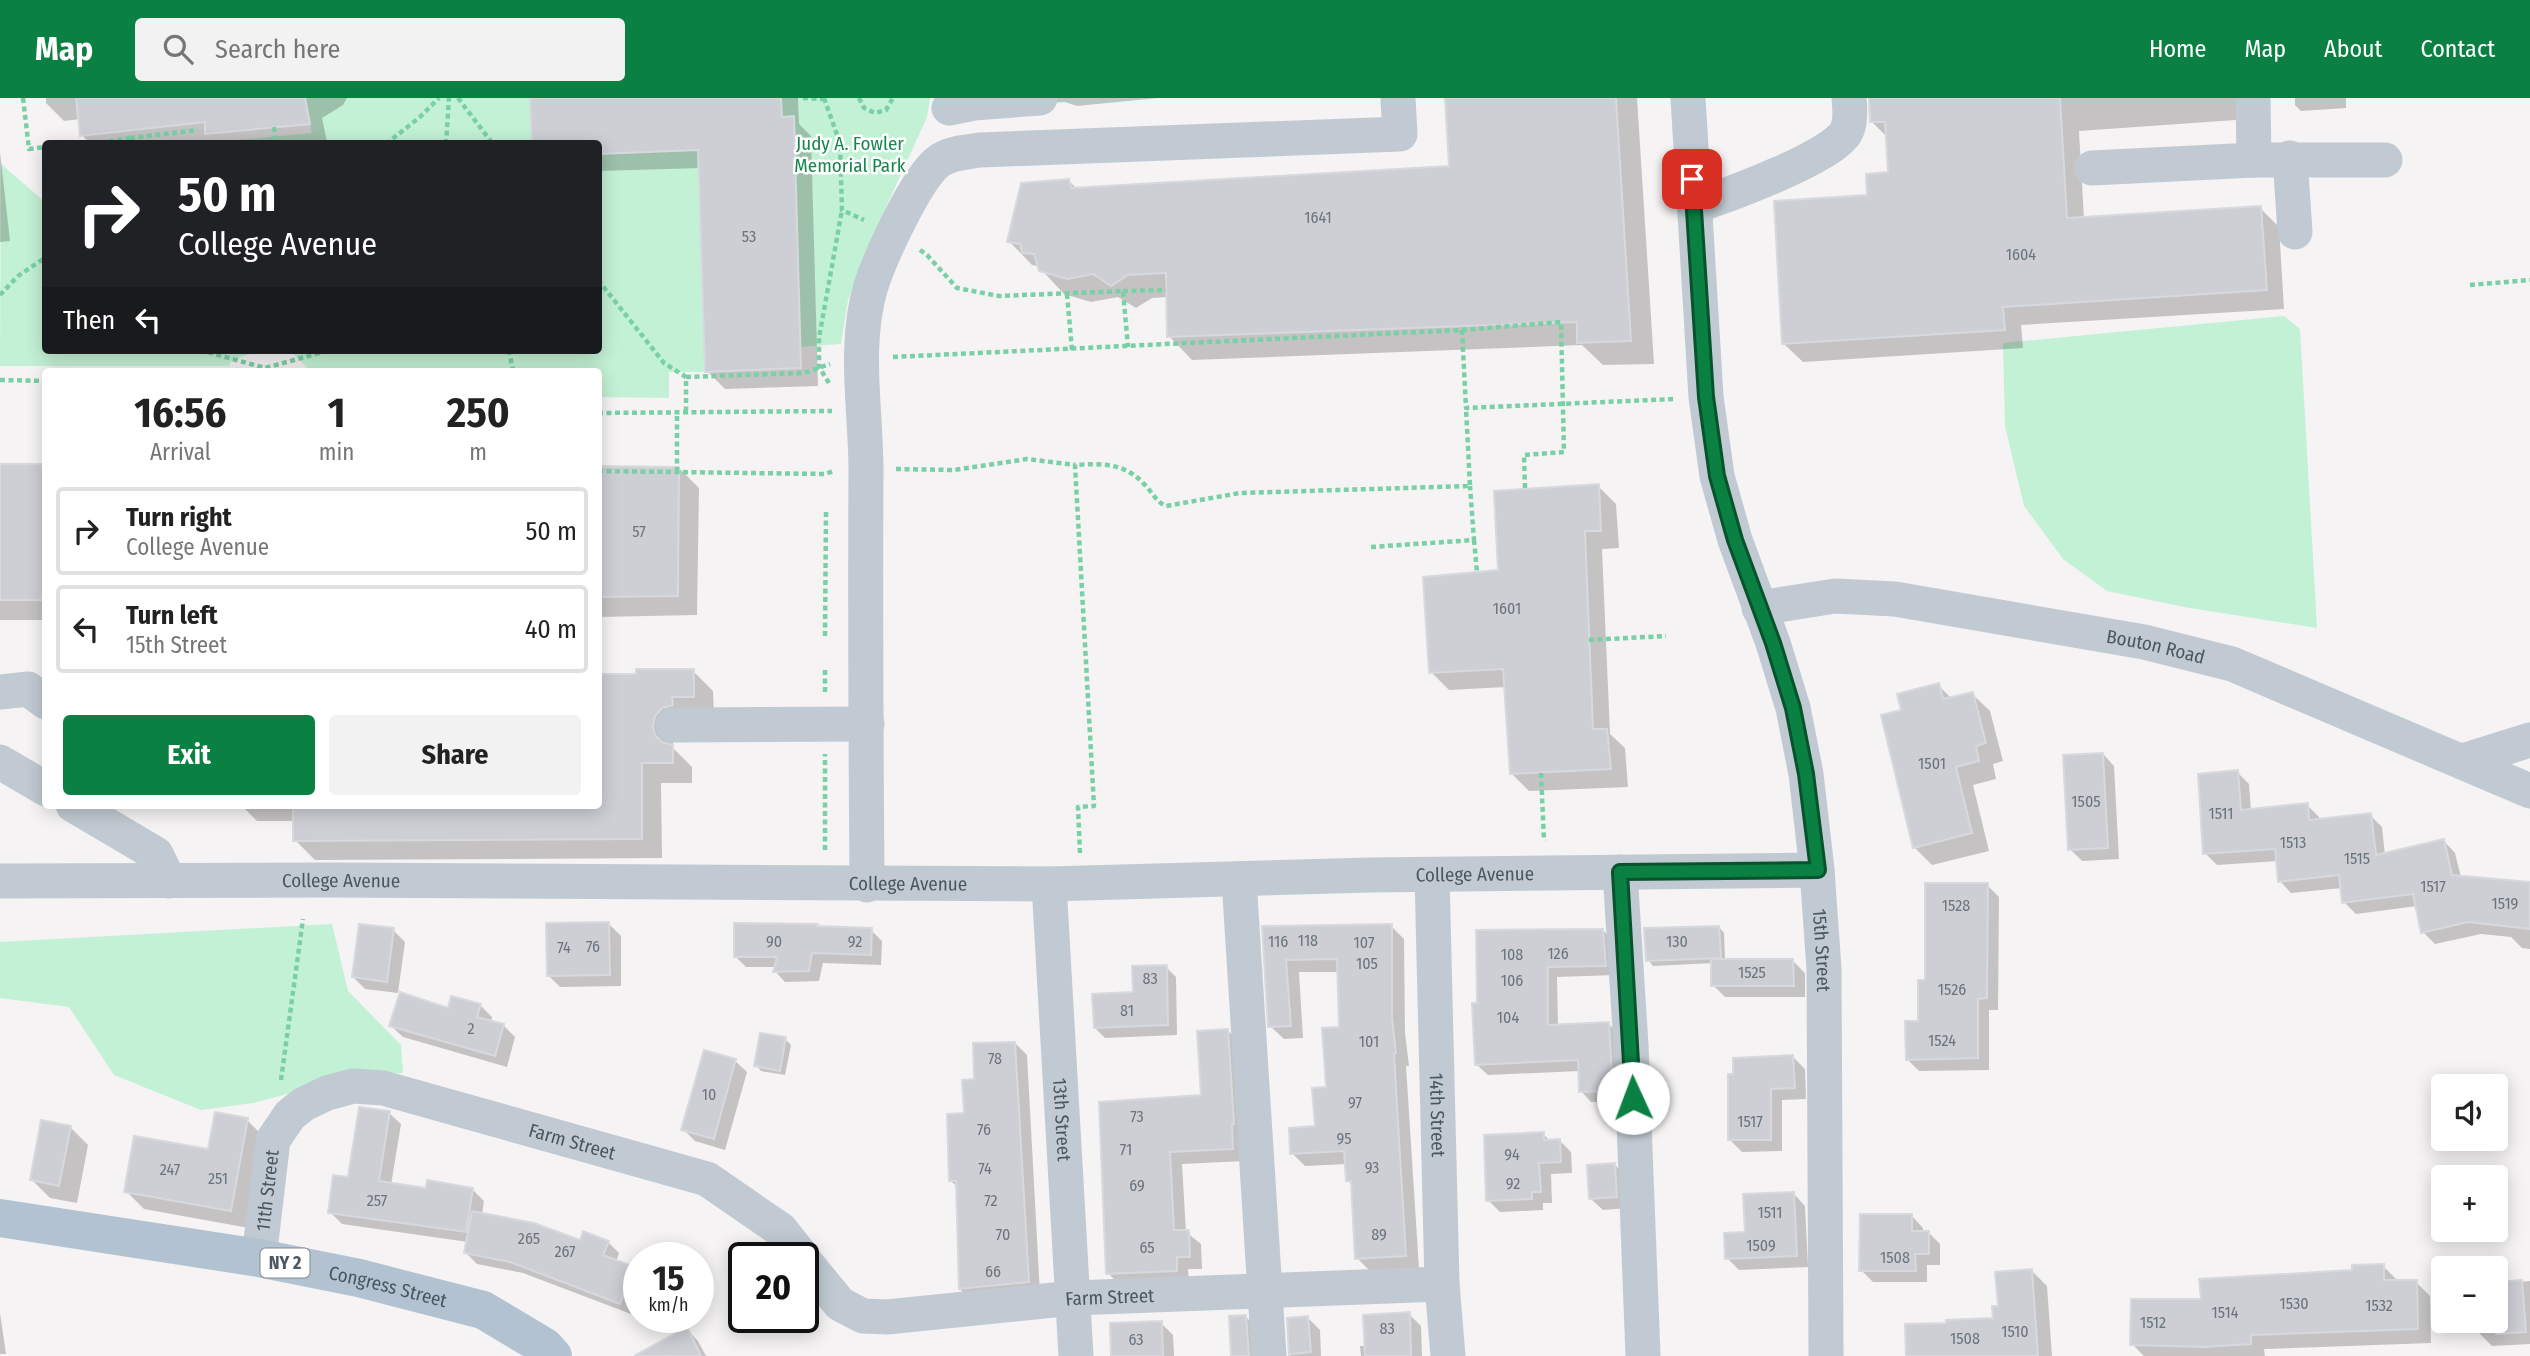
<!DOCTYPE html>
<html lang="en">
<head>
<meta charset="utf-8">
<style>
  :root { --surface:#fff; --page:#f2f2f2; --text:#222; --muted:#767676; --line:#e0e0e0; --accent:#0b8043 }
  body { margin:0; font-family:"Fira Sans Condensed",sans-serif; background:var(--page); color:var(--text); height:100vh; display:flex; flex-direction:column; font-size:26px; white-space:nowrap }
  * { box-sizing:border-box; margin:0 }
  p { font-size:23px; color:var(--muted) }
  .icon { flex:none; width:38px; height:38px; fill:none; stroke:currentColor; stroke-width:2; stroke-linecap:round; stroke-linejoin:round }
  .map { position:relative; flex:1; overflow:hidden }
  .panel { position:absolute; left:42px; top:270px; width:560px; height:441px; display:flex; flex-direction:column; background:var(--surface); border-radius:7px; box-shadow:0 4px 18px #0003 }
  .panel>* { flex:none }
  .top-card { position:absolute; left:42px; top:42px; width:560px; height:214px; border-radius:7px; box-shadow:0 4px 18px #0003; background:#202124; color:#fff; overflow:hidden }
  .tools { position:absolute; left:2431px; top:976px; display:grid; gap:14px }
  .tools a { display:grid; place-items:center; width:77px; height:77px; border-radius:7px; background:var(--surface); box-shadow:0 4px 18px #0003; font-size:35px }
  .speed { position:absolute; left:623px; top:1144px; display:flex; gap:14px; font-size:35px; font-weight:700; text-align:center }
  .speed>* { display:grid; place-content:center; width:91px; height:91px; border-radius:50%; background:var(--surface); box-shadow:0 4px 18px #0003; line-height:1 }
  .speed small { font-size:18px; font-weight:400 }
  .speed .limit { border:4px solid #111; border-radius:10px; background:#fff; color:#111 }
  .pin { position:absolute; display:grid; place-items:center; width:60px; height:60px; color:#fff; margin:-30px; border-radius:14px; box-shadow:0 4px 10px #0006 }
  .me { position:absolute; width:77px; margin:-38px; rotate:358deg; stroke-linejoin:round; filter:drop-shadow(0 0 5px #0008) }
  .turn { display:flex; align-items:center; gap:24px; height:147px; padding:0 21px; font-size:32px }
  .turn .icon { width:91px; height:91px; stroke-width:2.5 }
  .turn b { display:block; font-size:49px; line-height:60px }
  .then { display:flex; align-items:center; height:66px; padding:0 21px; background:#0003; gap:14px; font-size:26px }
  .eta { display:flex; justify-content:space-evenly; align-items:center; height:119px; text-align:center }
  .eta b { font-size:42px; font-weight:700; line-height:49px }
  .button { display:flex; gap:14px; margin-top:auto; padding:14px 21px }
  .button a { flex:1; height:80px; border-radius:7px; background:var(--accent); color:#fff; font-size:28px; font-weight:700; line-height:80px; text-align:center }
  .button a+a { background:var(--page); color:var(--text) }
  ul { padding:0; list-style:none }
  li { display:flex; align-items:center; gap:21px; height:88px; margin:0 14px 10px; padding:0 7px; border:4px solid var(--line); border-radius:7px }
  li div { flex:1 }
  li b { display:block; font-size:26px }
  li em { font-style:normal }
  header { display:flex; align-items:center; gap:42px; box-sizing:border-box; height:98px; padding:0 35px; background:var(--accent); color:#fff }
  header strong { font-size:33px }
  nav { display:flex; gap:38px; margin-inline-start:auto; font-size:24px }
  .search { width:490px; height:63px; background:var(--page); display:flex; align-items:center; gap:18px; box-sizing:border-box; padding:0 24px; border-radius:7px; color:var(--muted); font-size:26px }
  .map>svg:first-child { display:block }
  .green { fill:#c3f1d5 }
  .shadow { fill:#0003 }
  .building { fill:#cdcfd5; stroke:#d7d9de; stroke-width:2 }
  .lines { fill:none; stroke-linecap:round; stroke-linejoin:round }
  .path { stroke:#7ad0a6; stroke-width:4.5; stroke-dasharray:5 3.5; stroke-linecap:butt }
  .minor { stroke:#c1cad2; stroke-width:35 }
  .major { stroke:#b3c2d1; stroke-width:38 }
  .route-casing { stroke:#07532c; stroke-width:18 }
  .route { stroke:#0b8043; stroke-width:12 }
  .labels { text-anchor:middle; stroke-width:5; stroke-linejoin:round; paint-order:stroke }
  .number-label { font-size:16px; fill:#6b747e }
  .shield { fill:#fff; stroke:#808990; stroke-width:2 }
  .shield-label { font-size:18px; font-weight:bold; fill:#4a5661 }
  .park-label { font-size:19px; fill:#17864f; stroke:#fff }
  .street-label { font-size:19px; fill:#4a5661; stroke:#fff }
</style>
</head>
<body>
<header>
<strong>Map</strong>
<div class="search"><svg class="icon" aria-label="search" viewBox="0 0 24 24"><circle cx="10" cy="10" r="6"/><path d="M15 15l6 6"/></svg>Search here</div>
<nav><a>Home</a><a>Map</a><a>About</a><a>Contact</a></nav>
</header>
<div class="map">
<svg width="2530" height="1258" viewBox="0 0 2530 1258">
  <rect width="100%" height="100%" fill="#f5f3f3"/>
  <path class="green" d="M309,0H530L532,45L123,46L145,42L207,45L312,35L305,2Z
    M781,0H930L927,19L881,120L848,202L841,246L800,249L793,18L782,19Z
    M698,53L705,274H669V300L599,299L598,273H310L290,252L253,255L232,262L229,268H0L1,66L45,104L46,252H598L599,55Z
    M2284,218L2300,231L2317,530L2184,509L2107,493L2063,461L2024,408L2005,328L2003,245Z
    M332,826L348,893L401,947L403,975L356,978L253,1005L201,1012L114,977L69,909L0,900V844Z"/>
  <path class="shadow" d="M46,0H347L343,7L322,20L327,44L309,46H217L214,42L187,46H90L82,37L80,21L64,23L46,5Z
    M532,0H798L799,26L811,38L818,288L725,291L707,273L701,70L598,73V46Z
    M1044,0H1158L1077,8L1065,4L1049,5Z
    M1447,0H1637L1654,266L1603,267L1582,247L1192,262L1169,238L1168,199L1152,200L1136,210L1118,199L1091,204L1064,196L1038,168L1032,167L1009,143L1069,83L1077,91L1451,70Z
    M1870,0H2249L2250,21L2079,33L2084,121L2260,110L2279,129L2284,211L2021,227L2023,250L1803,264L1784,246L1869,98L1890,76L1888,40L1871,23Z
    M2295,0H2346V10L2301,13L2295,7Z
    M0,54L10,143L0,144Z
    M0,369H46V522H0Z
    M598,370H679L699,390L697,517L598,519Z
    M1598,388L1616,406L1619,450L1602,451L1610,636L1625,650L1628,689L1529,693L1511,675L1506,589L1449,592L1431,574L1500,474Z
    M693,573L713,593L714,618L675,638L672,649L692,669V685H661L662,760L315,762L295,742V723H257L241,707H598L638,578Z
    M1938,587L1952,601L1972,596L1990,613L2003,663L1993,666L1996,681L1973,687L1989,753L1932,767L1914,749L1903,613Z
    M2103,656L2114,668L2119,761L2082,763L2070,751Z
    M2237,674L2249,686L2251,713L2307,707L2319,719V723L2370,717L2382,729L2385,757L2444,743L2455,755L2461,779L2530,786V851L2522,850L2511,839L2481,836L2435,846L2423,834L2417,808L2356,816L2344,804L2342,790L2291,795L2280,783L2278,763L2217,767L2205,755Z
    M1987,787L1999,799L1998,912H1989V972L1919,973L1907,961L1920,924L1927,884Z
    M609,826L621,838V888L560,889L548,877Z
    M1391,828L1404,841L1405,935L1409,968H1406L1419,1171L1370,1173L1357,1160L1353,1088L1348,1083L1347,1066L1305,1068L1292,1055L1317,1030L1328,991L1340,931L1339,874H1299L1303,940L1284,941L1270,928L1264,830Z
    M1719,829L1724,835L1725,863H1793L1805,875V899H1725L1713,887V865L1653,868L1648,862Z
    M819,830L871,832L882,843L881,867L823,865L819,883L785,884L775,873L776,869H746L736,859Z
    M393,832L405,844L398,895L365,891L353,879Z
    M1603,832L1613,843L1615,877L1557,879L1558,928L1609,926L1619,937L1622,1003L1591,1004L1581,993L1580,973L1488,977L1477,967L1474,907Z
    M1166,869L1176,879L1177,937L1105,940L1095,930Z
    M480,907L492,919L491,924L503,927L515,939L507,969L403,939L391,928L450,912Z
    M1228,933L1240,945L1245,1063L1182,1066L1186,1134L1201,1146L1202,1171H1188L1189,1185L1121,1188L1108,1175L1101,1005L1203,999Z
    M785,941L791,947L785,977L761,973L756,967Z
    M1015,945L1027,957L1040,1196L972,1203L960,1191L958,1090L950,1082L976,983Z
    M1793,959L1805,971L1806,1001L1782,1002V1053L1742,1054L1730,1042Z
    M735,963L747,974L725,1052L695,1043L683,1031Z
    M389,1015L401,1026L391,1087L427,1092L472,1091L484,1103L482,1117L581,1144H608L619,1155L616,1164L639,1173V1198L631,1216L523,1175L477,1166L466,1155L468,1144L342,1126L330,1114Z
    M247,1022L265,1040L249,1130L144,1111L126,1093L210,1053Z
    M70,1029L88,1047L77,1105L50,1100L32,1082Z
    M1543,1036L1550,1043L1559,1042L1571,1054L1572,1075L1551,1076L1552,1105H1543V1112L1500,1114L1488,1102Z
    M1615,1067L1627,1079L1628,1110L1603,1112L1591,1101Z
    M1794,1096L1805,1108L1808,1169L1739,1172L1727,1160L1747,1136Z
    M1912,1118L1923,1130V1134H1928L1940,1146V1167H1927V1184H1873L1861,1172Z
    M2383,1168L2397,1182L2416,1184L2430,1198L2431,1245L2264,1251L2265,1258H2144L2132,1246L2202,1203Z
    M2032,1173L2047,1188L2052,1258H1908L1995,1222Z
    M2530,1183V1246L2492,1248L2480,1236V1223H2496V1186Z
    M0,1215L6,1256H0Z
    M1409,1216L1421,1228L1422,1258H1361L1360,1248H1366Z
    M1246,1219L1258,1231L1260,1258H1233Z
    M1308,1220L1320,1232L1321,1258H1290L1289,1221Z
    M1161,1225L1173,1237L1174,1258H1112Z
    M687,1231L698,1243L706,1258H645Z"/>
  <path class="building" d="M76,0H305L310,26L205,36V24L80,38Z
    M530,0H781L782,19L794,18L801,270L705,274L698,52L598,56V46H532Z
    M1445,0H1616L1631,243L1577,245V224L1167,239L1166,175L1128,177L1111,188L1093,176L1067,181L1039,173L1034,156L1022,155L1020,146L1007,144L1021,85L1069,81L1071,90L1449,68Z
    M1869,0H2060L2067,120L2261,108L2267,192L2003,209L2005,232L1782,246L1774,103L1867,97L1866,76L1888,74L1885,24H1870Z
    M0,366H46V502H0Z
    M598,368L679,369L678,498L598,499Z
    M1599,386L1601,433H1585L1593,631H1607L1611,671L1510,676L1503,571L1429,575L1423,479L1498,472L1494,393Z
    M636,571H694V599H672L673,607L662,610L655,618L653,628L655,637L662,644L673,647V665H642V741L293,743V707H598V576H636Z
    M1939,585L1943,601L1973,594L1986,645L1976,648L1979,663L1956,669L1972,735L1913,750L1881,617L1901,612L1897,596Z
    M2103,655L2108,750L2068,752L2063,657Z
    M2238,672L2241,712L2308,705L2309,722L2371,715L2376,757L2444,741L2452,777L2530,784V831L2468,824L2421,835L2413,796L2342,805L2339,777L2278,784L2275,751L2203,756L2198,676Z
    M1925,785H1988L1987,900L1978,901V960L1906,962L1905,923H1918V882H1925Z
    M609,824L610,877L547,878L546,825Z
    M734,825L818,826L817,828L872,830L871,857L812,855L809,873L773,874L777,859H734Z
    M359,826L394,830L387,884L352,879Z
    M1392,826V920L1396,955L1394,956L1406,1158L1355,1161L1351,1083H1346L1344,1053L1290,1056L1289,1030L1315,1028L1312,990L1326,989L1322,930L1339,929L1337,861L1286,862L1291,928L1268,929L1262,828Z
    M1719,828L1721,860L1646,863L1644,830Z
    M1603,831L1606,868L1548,869V927L1609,924L1613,993L1579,994L1578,962L1475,967L1472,905H1477L1476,832Z
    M1711,861H1793L1794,888H1711Z
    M1167,867L1168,927L1094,930L1092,896L1133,894L1132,868Z
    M400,894L448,910L451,898L481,906L477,919L504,926L495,958L389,928Z
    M1228,931L1234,1026H1232L1233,1051L1170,1054L1174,1132H1189L1190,1159H1177V1173L1106,1176L1099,1004L1201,997L1197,933Z
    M760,935L786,939L780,973L754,968Z
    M1015,944L1029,1184L959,1191L956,1083H949L947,1016L964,1015L962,982L974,981L973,945Z
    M704,952L736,961L714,1041L681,1032Z
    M1793,957L1795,990L1771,991V1042H1728V976H1733V960Z
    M359,1009L390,1013L379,1083L426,1090L427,1082L473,1090L466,1134L328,1115L333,1077L348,1079Z
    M215,1014L248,1020L231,1113L124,1094L134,1038L208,1051Z
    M41,1022L71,1028L59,1088L30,1082Z
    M1544,1034V1042L1560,1041L1561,1064L1539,1065L1541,1094H1532V1101L1486,1103L1484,1037Z
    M1615,1065L1617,1099L1589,1101L1587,1067Z
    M1794,1094L1797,1158L1725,1161L1724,1135L1745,1134L1743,1096Z
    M472,1113L534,1125L580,1142L583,1133L609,1143L603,1157L635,1169L620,1206L510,1164L464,1155Z
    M1860,1116H1912V1133H1929V1156H1915L1916,1173H1859Z
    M2384,1166V1182H2417L2418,1231L2251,1237V1246L2204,1249L2130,1247L2131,1201H2201L2199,1181L2352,1172V1167Z
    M2032,1171L2038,1258H1906L1905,1226L1946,1225V1222L1993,1220L1992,1208H1998L1995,1174Z
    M2522,1182L2526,1234L2496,1236V1184Z
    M1410,1214L1411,1258H1365L1363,1217Z
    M1246,1217L1249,1258H1231L1229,1218Z
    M1308,1218L1311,1254L1291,1256L1289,1258L1287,1220Z
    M1162,1223L1163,1258H1111L1110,1225Z
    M687,1229L701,1258H634Z"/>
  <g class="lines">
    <path class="path" d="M23,0L29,51L46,49
      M458,0L493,46
      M803,0L824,1
      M824,0L840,45L842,112L864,122
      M859,0L864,10L875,15L886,12L893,0
      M274,29L276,46
      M130,40L198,32
      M92,46L130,40L133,46
      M386,46L420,19L439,0
      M446,46L449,0
      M920,152L927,157L957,190L999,198L1123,193L1128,249
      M598,182L664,265L686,279V313
      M2470,187L2530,182
      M1123,193L1166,192
      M1067,196L1072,252
      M0,197L18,178L46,159
      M1462,232L1561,224L1564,354L1524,357L1525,390
      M200,252L265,270L330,252
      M509,252L513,273
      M893,259L1462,232L1466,310L1674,301
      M686,279L804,275L830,266
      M0,282L46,283
      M829,285L819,269V240L842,112
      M598,315L832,313
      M896,371L954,372L1027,361L1075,367
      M598,373L825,376L834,373
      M677,374V313
      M1474,442L1477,474
      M1371,449L1474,442L1470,388
      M825,538L826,413
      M1589,542L1666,538
      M825,572V595
      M1541,675L1544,743
      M825,752V656
      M1080,755L1078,709L1094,708L1075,367C1100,365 1125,365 1143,385C1152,393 1155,403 1166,408L1240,395L1470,388L1466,310
      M281,982L303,821"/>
    <g class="minor">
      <path id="s1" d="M1688,0L1706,299L1717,378L1735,442L1773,545L1793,610L1806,676L1817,772L1824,871L1826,1258"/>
      <path d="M949,10L974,5L1040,0"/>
      <path d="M2290,60L2295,134"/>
      <path d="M2254,62H2385"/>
      <path d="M2092,70L2254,62L2253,0"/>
      <path d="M1694,108C1723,99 1837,58 1847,32C1851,23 1850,10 1849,0"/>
      <path id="s2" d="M1759,510L1835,498L1895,501L2144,544L2232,566L2530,693"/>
      <path d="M0,594L28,591L46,604"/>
      <path d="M673,627L867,626"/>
      <path d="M2463,663L2530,642"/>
      <path d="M0,664L46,691"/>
      <path d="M73,707L156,756L169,783"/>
      <path d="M1620,774L1631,947L1643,1258"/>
      <path id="s3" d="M1432,777L1442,1186L1448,1258"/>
      <path d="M1239,781L1269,1258"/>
      <path id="s4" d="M0,783L330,782L1049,786L1370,777L1817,772"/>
      <path id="s5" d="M1049,786L1076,1258"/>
      <path d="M867,787C866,649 865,511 866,373C866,313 853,247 871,188C880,160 916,80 939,63C950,55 966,54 980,52L1400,36L1398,0"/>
      <path id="s6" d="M259,1160L273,1042L290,1017L304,1006L327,995L353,988L383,990L707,1081L781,1132L803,1160"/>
      <path id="s7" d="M803,1161L840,1206L863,1218L887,1219L1073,1200L1442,1186"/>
    </g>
    <path class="major" id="s8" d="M0,1120L259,1160L359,1180L483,1212L545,1249L553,1258"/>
  </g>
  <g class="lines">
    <g class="route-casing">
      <path id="route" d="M1633,1000L1620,774L1818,772L1806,676L1793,610L1773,545L1735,442L1717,378L1706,299L1692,81"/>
    </g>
    <use href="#route" class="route"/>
  </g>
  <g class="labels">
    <g class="number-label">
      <text x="1318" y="125">1641</text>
      <text x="749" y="144">53</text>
      <text x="2021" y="162">1604</text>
      <text x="639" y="439">57</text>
      <text x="1507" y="516">1601</text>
      <text x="1932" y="671">1501</text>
      <text x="2086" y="709">1505</text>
      <text x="2221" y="721">1511</text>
      <text x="2293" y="750">1513</text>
      <text x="2357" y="766">1515</text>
      <text x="2433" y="794">1517</text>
      <text x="2505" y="811">1519</text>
      <text x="1956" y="813">1528</text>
      <text x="1308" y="848">118</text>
      <text x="774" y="849">90</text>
      <text x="855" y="849">92</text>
      <text x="1278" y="849">116</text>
      <text x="1677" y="849">130</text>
      <text x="1364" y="850">107</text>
      <text x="593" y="854">76</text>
      <text x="564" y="855">74</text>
      <text x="1558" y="861">126</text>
      <text x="1512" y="862">108</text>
      <text x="1367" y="871">105</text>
      <text x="1752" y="880">1525</text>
      <text x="1150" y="886">83</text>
      <text x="1512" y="888">106</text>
      <text x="1952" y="897">1526</text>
      <text x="1127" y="918">81</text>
      <text x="1508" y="925">104</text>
      <text x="471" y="936">2</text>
      <text x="1942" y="948">1524</text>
      <text x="1369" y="949">101</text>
      <text x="995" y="966">78</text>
      <text x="709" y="1002">10</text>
      <text x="1355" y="1010">97</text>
      <text x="1137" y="1024">73</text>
      <text x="1750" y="1029">1517</text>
      <text x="984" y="1037">76</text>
      <text x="1344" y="1046">95</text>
      <text x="1126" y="1057">71</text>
      <text x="1512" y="1062">94</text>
      <text x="1372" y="1075">93</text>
      <text x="985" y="1076">74</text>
      <text x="170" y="1077">247</text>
      <text x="218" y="1086">251</text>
      <text x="1513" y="1091">92</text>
      <text x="1137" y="1093">69</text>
      <text x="377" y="1108">257</text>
      <text x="991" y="1108">72</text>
      <text x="1770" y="1120">1511</text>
      <text x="1003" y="1142">70</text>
      <text x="1379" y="1142">89</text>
      <text x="529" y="1146">265</text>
      <text x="1761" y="1153">1509</text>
      <text x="1147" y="1155">65</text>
      <text x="565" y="1159">267</text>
      <text x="1895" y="1165">1508</text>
      <text x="993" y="1179">66</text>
      <text x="2294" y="1211">1530</text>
      <text x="2379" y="1213">1532</text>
      <text x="2225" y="1220">1514</text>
      <text x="2153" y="1230">1512</text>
      <text x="1387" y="1236">83</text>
      <text x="2015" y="1239">1510</text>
      <text x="1965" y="1246">1508</text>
      <text x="1136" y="1247">63</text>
    </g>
    <rect class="shield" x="260.5" y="1150.5" width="49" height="29" rx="5"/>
    <g class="shield-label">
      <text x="285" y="1171">NY 2</text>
    </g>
    <g class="park-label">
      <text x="850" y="52">Judy A. Fowler<tspan x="850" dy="22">Memorial Park</tspan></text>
    </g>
    <g class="street-label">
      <text dy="7" stroke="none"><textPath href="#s2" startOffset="402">Bouton Road</textPath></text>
      <text dy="7" stroke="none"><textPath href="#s4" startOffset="1475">College Avenue</textPath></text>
      <text dy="7" stroke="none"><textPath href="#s4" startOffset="341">College Avenue</textPath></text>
      <text dy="7" stroke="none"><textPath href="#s4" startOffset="908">College Avenue</textPath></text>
      <text dy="7" stroke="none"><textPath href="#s1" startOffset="868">15th Street</textPath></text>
      <text dy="7" stroke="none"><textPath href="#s3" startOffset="240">14th Street</textPath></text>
      <text dy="7" stroke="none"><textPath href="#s5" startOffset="236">13th Street</textPath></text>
      <text dy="7" stroke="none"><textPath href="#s6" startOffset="446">Farm Street</textPath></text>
      <text dy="7" stroke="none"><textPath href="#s6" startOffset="68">11th Street</textPath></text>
      <text dy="7" stroke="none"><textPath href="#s8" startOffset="394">Congress Street</textPath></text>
      <text dy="7" stroke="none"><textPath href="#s7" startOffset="332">Farm Street</textPath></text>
    </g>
  </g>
</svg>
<div class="tools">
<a><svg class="icon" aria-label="sound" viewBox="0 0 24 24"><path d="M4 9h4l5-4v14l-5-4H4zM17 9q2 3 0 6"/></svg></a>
<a>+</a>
<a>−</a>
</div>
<div class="speed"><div>15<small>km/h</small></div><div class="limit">20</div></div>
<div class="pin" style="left:1692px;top:81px;background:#d93025"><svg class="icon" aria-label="arrive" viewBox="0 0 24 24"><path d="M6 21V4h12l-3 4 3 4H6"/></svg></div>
<svg class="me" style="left:1633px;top:1000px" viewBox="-20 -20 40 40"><circle r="19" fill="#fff"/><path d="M0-13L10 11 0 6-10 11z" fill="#0b8043"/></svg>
<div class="top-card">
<div class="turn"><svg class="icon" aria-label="right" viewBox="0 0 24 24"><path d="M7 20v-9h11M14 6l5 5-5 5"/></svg><div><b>50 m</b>College Avenue</div></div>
<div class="then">Then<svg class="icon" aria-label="left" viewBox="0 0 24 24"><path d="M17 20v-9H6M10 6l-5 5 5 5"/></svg></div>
</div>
<section class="panel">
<div class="eta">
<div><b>16:56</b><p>Arrival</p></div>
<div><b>1</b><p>min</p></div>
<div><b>250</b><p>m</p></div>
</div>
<ul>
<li><svg class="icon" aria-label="right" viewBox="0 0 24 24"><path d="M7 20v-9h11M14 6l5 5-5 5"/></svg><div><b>Turn right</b><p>College Avenue</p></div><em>50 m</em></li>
<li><svg class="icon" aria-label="left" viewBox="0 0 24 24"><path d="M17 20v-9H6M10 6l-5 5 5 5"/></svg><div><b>Turn left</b><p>15th Street</p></div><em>40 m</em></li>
</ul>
<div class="button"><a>Exit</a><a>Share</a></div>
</section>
</div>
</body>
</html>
